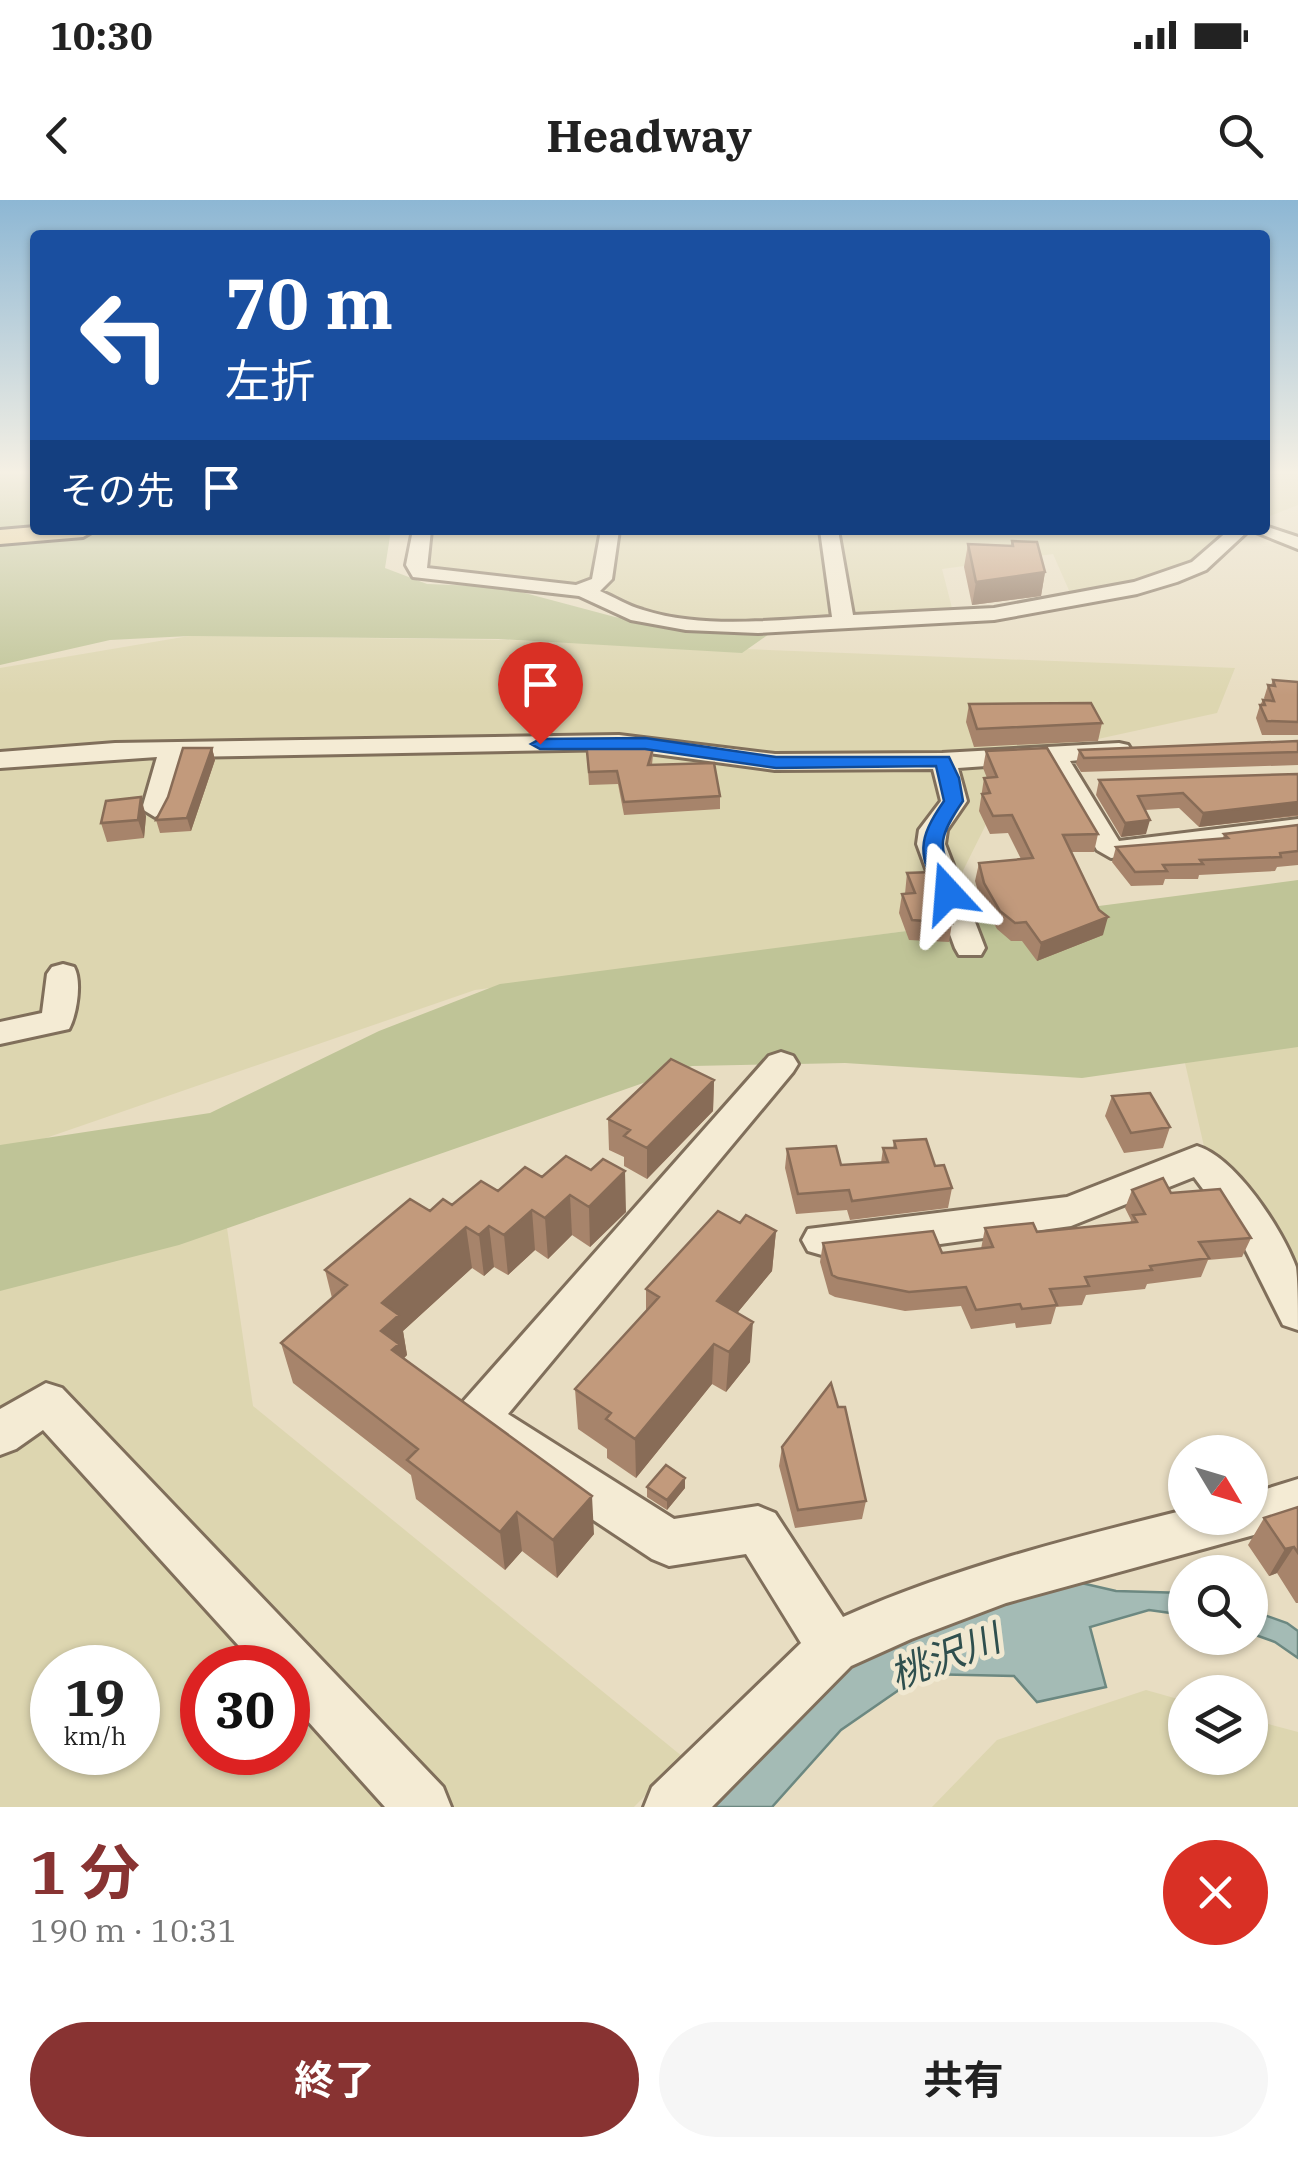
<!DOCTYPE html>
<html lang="ja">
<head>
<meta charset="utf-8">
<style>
  :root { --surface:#fff; --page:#f6f6f6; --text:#222; --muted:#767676; --accent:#883332 }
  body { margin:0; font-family:"IBM Plex Serif","Noto Sans JP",serif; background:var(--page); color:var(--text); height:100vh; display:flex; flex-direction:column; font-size:38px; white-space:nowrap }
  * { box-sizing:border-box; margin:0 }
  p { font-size:32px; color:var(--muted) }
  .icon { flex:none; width:55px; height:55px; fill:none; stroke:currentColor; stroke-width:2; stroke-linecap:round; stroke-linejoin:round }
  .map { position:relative; height:1607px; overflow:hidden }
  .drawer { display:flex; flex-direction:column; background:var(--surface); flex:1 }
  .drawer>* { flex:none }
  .top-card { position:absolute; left:30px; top:30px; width:1240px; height:305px; border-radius:10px; box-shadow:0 2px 8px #0004; background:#1a4fa0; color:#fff; overflow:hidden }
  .needle { width:65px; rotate:128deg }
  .buttons { position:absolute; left:1168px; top:1235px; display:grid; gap:20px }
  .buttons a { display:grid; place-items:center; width:100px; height:100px; border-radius:50%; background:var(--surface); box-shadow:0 2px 8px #0004; font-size:50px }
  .speed { position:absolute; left:30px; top:1445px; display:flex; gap:20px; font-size:50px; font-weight:700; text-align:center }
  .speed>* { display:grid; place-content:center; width:130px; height:130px; border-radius:50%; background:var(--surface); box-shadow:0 2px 8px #0004; line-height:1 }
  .speed small { font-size:25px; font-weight:400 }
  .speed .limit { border:15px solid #d22; background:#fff; color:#111 }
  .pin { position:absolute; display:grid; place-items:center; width:85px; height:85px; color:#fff; margin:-102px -42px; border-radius:50% 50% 50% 0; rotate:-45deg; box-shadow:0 0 10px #0007 }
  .pin .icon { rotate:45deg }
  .me { position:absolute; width:110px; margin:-55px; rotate:341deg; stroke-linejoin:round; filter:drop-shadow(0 0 8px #0008) }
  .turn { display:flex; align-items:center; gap:35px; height:210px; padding:0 30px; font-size:45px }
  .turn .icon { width:130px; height:130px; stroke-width:2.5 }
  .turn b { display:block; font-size:70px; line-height:85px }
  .then { display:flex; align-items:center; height:95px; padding:0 30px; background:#0003; gap:20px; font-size:38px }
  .round { display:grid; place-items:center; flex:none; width:105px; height:105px; border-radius:52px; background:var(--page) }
  .head { display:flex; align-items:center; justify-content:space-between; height:170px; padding:0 30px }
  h1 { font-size:60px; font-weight:700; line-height:75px; color:var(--accent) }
  .action { display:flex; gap:20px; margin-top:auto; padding:20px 30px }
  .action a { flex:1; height:115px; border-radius:60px; background:var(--accent); color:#fff; font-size:40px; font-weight:700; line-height:115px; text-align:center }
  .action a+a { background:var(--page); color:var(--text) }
  .status { display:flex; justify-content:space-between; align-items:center; height:70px; padding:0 50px; background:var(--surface); direction:ltr }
  .status svg { height:28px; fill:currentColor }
  header { display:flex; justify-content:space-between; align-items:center; height:130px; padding:0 30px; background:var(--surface); font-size:45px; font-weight:700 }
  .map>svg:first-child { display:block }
  .farmland { fill:#ddd6b0; fill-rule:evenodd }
  .green { fill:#bfc497 }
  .water { fill:#a4bbb5; stroke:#6c8881; stroke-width:2.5 }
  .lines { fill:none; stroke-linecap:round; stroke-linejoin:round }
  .minor-casing { stroke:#806f5b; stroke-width:6 }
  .major-casing { stroke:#4e3e2f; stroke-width:6 }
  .minor { fill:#f4ebd4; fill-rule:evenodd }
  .major { fill:#e8d19d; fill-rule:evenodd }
  .wall { fill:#a7846b }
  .shaded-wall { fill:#886c57 }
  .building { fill:#c29a7c; stroke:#886c57; stroke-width:2.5 }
  .route { fill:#1a73e8; stroke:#114b97; stroke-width:2.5 }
  .labels { text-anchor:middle; stroke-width:10; stroke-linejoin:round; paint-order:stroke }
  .near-water-label { font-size:38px; font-style:italic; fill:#2f4f4e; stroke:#f0e8d1 }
</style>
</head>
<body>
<div class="status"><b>10:30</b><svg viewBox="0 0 49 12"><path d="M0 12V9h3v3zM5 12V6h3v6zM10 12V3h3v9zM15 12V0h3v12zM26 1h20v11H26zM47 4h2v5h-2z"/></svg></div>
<header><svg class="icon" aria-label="back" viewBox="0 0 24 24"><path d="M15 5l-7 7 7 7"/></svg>Headway<svg class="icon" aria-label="search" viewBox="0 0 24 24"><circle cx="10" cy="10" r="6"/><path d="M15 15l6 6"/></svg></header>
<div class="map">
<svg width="1298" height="1607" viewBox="0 0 1298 1607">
  <rect width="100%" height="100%" fill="#e8ddc2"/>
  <path class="farmland" d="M1265,270H1298V305L1265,318Z
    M431,330H1226L1189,365L1147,381L1071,395L1053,354L942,369L952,408L710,422L439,372L427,366Z
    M189,436L509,440L1235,468L1217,513L1020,556L935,727L475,790L14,949L0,950V468Z
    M1298,843V1096L1208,964L1185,863Z
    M227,1028L253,1206L683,1557L634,1607H0V1068ZM52,1468H138V1552H52ZM202,1468H288V1552H202Z
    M1146,1490L1185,1501V1558H1250V1519L1298,1532V1607H932L997,1540Z"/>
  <path class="green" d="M0,270H35V330H391L385,368L427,384L502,387L615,417L683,429L769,434L742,453L498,439L189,436L110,440L0,465Z
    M1298,680V847L1082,878L845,863L692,866L179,1045L0,1091V945L210,913L379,831L500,784Z"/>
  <path class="water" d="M1077,1382L1116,1391L1185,1393V1415L1149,1410L1090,1427L1106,1487L1037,1502L1014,1476L922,1474L841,1530L772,1607H714L858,1459L962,1411Z
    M1250,1410L1287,1423L1298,1431V1458L1275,1442L1250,1433Z"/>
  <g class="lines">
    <g class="minor-casing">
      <path id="minor" d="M1265,326L1298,337V349L1251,330H1265Z
        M413,330H431L427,368L576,385L592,379L601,330H619L612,379L600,391C614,397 628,406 643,410C702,429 772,420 832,417L820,330H838L853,415L994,408L1134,382L1192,362L1229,330H1249L1206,370L1177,382L1137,394L994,420L758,433L686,430L631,420L579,396L413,377L406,365Z
        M619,535L775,554L942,553L1119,543L1128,545L1131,550L1128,555L1070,561L1119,641L1298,619V635L1111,658L1097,650L1045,562L958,568L967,601L947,630L945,644L985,748L981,755H959L955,748L917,644L919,630L941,601L933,569L775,570L619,549L183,557L168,609L155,617L142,609L157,557L0,568V552L115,543Z
        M63,764L74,767C82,781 77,814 69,829L0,844V822L42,813L47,774L52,767Z
        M781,852L793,856L798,864L793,872L508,1214L674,1319L758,1306L775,1313L843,1417C953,1368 1068,1339 1185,1310V1318H1250V1294L1298,1279V1323L1006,1403L911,1439L851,1466L712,1607H644L652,1587L801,1443L746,1354L669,1366L652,1359L461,1232L455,1218L461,1204L769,856Z
        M1197,946C1236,958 1282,1029 1296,1067C1298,1084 1298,1111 1298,1130L1283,1125L1240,1039L1194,977L1071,1026L868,1054L822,1055L808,1051L802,1040L808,1029L1067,997Z
        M46,1183L62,1188L443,1587L451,1607H385L288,1499V1468H259L43,1230L16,1249L0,1255V1209Z"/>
    </g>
    <g class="major-casing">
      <path id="major" d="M35,327V330H95L83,337L0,344V330Z"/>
    </g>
    <use href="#minor" class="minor"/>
    <use href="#major" class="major"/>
  </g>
  <path class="wall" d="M1012,341L1045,372L1041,396L972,405L964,367L968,344L1011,346Z
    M1273,480L1298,482V535H1262L1256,518L1260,505L1263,500H1265L1264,498L1268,485H1271Z
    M969,504L1102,523L1098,541L974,547L966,522Z
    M586,541L654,545L652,565L720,596V609L624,615L618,584L589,585Z
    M1298,541V565L1081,572L1076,564L1079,550Z
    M212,548L215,560L191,631L160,633L156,620Z
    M986,551L1098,634L1094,652H1071L1103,735L1037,761L1022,741H1011L997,729L981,701L975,681L979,663L1021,659L1008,633L990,634L979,611L984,578H987L983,568Z
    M1298,574V616L1199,627L1179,608L1145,610L1146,634L1121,637L1096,595L1099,580Z
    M146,616L144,638L107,642L101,623Z
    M1298,625V665L1277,667L1275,671L1199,675L1198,679H1165L1163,685L1131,686L1112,662L1116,647L1223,638L1224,634Z
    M907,673L952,723L949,742L909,740L899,713L902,694H905Z
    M714,880L713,911L647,979L624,966V957L609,950L608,919Z
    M1112,896L1170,927L1163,948L1124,953L1105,916Z
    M894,941L935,966L952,988L948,1008L850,1020L847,1010L796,1014L785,968L787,949L841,965L881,963L883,948H893Z
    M542,977L626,1012L590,1047L572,1035L548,1059L535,1050L508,1075L494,1067L484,1076L472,1068L403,1131L407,1155L404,1158L594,1334L557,1378L522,1351L505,1370L416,1299L411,1275L293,1183L281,1143L332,1098L325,1070L430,1011Z
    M1132,990L1171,993L1251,1038L1242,1057L1208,1060L1201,1077L1147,1084L1145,1089L1086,1095L1082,1105L1056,1107L1051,1124L1016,1128L1015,1123L971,1129L961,1106L905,1111L835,1097L829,1094L820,1062L823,1043L942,1053L981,1049L985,1028L1037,1032L1130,1023L1131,1020L1125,1008Z
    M740,1023L776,1031L772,1071L737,1113L750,1162L726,1192L712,1184L636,1278L607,1258V1249L578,1229L575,1189L646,1111V1089Z
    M782,1247L866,1301L862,1319L795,1328L779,1266Z
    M685,1278V1288L667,1310L647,1297V1287Z
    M1298,1307V1403H1296L1277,1373L1269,1376L1248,1345L1264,1318Z"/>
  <path class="shaded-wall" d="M1045,372L1041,396L972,405L976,382Z
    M212,548L215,560L191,631L187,618Z
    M141,597L146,616L144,638L138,620Z
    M1298,602V615L1199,627L1203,613Z
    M1150,620L1146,634L1121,637L1125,623Z
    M1108,717L1103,735L1037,761L1041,743Z
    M714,880L713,911L647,979V948Z
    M625,971L626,1012L590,1047L589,1007Z
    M570,995L572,1035L548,1059L545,1018Z
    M532,1010L535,1050L508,1075L504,1035Z
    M489,1026L494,1067L484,1076L479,1035Z
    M466,1027L472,1068L403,1131L407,1155L396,1166L381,1131L382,1103Z
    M776,1031L772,1071L714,1141L717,1101Z
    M753,1122L750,1162L726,1192L729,1152Z
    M714,1144L712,1184L636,1278L635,1239Z
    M685,1278V1288L667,1310V1300Z
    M592,1296L594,1334L557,1378L553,1340Z
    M517,1312L522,1351L505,1370L500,1332Z
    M1294,1347L1277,1373L1269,1376L1285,1349Z"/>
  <path class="building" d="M1012,341L1037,342L1045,372L976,382L968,344L1013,346Z
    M1273,480L1298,482V522L1267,521L1260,505H1265L1263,500L1274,501L1268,485L1275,486Z
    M1091,503L1102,523L977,529L969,504Z
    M586,541L654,545L648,565L714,563L720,596L624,602L617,571L589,572Z
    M1298,541V552L1084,558L1079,550Z
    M183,548H212L187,618L156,620L168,597Z
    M1047,548L1098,634L1063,635L1099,710L1108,717L1041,743L1026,722L1015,723L1000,711L984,683L979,663L1033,658L1012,615L993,616L982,594L990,593L984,578L997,577L986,551Z
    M1298,574V602L1203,613L1183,593L1138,596L1150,620L1125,623L1099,580Z
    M141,597L138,620L101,623L106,601Z
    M1298,625V651L1280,653L1281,657L1200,660L1203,664L1163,665L1167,671L1135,672L1116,647L1228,638L1224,634Z
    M932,672L952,723L912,720L902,694L915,693L907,673Z
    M671,859L714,880L647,948L624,936L630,930L608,919Z
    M1150,893L1170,927L1131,933L1112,896Z
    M926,939L935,966L944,965L952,988L852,1001L849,990L798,994L787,949L836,946L841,965L888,962L883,948H896L894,941Z
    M566,956L591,970L603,959L625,971L589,1007L570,995L545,1018L532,1010L504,1035L489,1026L479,1035L466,1027L382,1103L399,1115L381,1131L399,1144L392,1150L592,1296L553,1340L517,1312L500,1332L407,1260L418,1249L281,1143L347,1085L325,1070L410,999L430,1011L443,999L452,1005L481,981L498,991L525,967L542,977Z
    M1163,978L1171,993L1220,989L1251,1038L1199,1042L1209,1058L1150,1066L1152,1070L1085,1077L1089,1086L1050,1089L1057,1105L1022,1109L1020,1104L976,1110L966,1087L909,1092L838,1078L832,1075L823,1043L933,1031L942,1053L993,1047L985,1028L1033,1023L1037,1032L1137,1022L1133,1015L1145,1014L1132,990Z
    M718,1011L740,1023L746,1015L776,1031L717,1101L753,1122L729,1152L714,1144L635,1239L606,1219L611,1213L575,1189L659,1097L646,1089Z
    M831,1183L838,1207H845L866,1301L798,1310L782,1247Z
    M666,1265L685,1278L667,1300L647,1287Z
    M1298,1307V1353L1294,1347L1285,1349L1264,1318Z"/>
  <linearGradient id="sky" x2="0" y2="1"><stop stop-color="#8db7d4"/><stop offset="0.55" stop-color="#f5f0e4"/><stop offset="1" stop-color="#f5f0e4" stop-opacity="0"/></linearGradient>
  <rect width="1298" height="495" fill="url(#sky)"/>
  <path class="route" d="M645,538L776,557H949L959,578L963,601C933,645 941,645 958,693L948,699L941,697C917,654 917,640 944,601L936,566L776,568L645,549H540L531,544L540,539Z"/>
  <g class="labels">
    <g class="near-water-label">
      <text transform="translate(945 1457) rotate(-21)" y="13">桃沢川</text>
    </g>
  </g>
</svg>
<div class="buttons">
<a><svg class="needle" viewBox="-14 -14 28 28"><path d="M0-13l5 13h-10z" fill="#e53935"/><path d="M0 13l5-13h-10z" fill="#767676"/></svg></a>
<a><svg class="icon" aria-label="search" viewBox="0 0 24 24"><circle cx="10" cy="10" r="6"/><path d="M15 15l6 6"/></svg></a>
<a><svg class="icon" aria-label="layers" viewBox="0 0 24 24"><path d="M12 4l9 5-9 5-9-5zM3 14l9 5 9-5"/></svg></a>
</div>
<div class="speed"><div>19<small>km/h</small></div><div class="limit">30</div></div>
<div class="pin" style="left:540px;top:544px;background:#d93025"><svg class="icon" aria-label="arrive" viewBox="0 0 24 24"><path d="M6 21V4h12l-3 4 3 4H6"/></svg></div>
<svg class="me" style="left:948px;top:693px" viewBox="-20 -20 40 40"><path d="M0-17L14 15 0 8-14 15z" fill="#1a73e8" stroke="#fff" stroke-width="4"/></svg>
<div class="top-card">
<div class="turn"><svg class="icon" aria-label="left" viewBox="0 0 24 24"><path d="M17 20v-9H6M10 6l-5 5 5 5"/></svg><div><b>70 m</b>左折</div></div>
<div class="then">その先<svg class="icon" aria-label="arrive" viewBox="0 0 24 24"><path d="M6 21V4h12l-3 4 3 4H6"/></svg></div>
</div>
</div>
<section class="drawer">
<div class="head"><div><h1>1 分</h1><p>190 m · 10:31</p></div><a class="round" style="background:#d93025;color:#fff"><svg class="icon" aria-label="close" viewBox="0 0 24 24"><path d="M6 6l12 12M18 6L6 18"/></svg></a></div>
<div class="action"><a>終了</a><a>共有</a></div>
</section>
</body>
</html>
